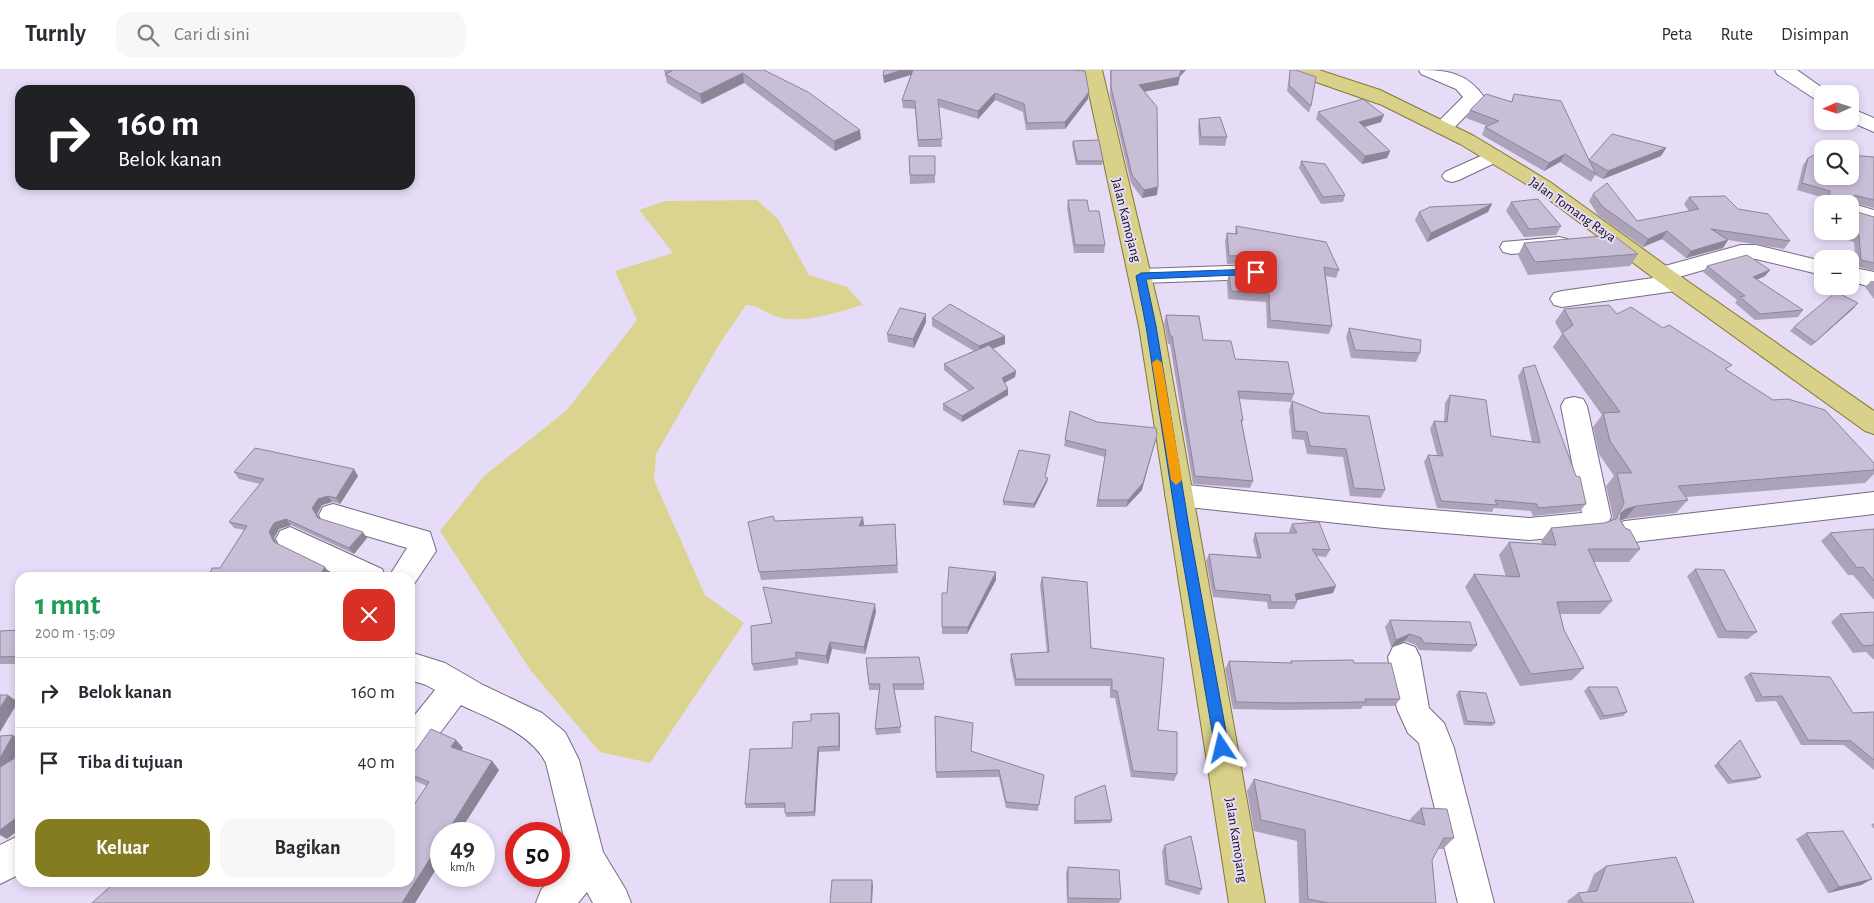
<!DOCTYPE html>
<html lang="id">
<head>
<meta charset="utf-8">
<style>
  :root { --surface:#fff; --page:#f7f7f7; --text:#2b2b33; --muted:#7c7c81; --line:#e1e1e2; --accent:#857b21 }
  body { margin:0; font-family:"Alegreya Sans",sans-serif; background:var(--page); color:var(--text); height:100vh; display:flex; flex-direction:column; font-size:19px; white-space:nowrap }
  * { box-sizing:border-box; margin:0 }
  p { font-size:16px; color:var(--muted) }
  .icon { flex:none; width:28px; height:28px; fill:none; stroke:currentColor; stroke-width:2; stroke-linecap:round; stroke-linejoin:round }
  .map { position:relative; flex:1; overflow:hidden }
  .sheet { position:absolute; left:15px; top:502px; width:400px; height:315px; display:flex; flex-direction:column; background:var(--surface); border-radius:15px; box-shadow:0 2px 8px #0003 }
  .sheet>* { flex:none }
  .banner { position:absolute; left:15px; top:15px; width:400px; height:105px; border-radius:15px; box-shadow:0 2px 8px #0003; background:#202124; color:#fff; overflow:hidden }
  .needle { width:32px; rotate:267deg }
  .tools { position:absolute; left:1814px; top:15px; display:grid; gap:10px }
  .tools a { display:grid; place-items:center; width:45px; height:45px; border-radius:10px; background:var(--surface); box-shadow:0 2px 8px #0003; font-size:25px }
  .speed { position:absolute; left:430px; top:752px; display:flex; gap:10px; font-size:25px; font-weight:700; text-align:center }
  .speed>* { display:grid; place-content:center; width:65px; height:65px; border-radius:50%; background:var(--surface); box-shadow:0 2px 8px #0003; line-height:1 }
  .speed small { font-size:12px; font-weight:400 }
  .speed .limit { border:8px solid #d22; background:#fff; color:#111 }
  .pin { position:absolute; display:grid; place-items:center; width:42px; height:42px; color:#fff; margin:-21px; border-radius:10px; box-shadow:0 2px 8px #0006 }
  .me { position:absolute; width:55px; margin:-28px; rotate:350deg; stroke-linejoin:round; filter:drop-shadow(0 0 4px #0008) }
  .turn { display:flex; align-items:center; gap:18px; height:105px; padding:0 20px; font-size:22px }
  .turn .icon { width:65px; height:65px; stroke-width:2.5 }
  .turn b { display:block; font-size:35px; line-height:42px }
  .round { display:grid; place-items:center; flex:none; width:52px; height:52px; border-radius:15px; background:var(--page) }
  .overview { display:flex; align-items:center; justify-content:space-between; height:85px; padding:0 20px }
  h1 { font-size:30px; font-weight:700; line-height:38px; color:#1e9e55 }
  .action { display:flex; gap:10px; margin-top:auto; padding:10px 20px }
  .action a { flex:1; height:58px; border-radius:15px; background:var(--accent); color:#fff; font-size:20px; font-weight:700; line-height:58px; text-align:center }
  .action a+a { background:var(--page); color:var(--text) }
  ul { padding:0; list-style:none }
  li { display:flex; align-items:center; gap:15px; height:70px; padding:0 20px; border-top:1px solid var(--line) }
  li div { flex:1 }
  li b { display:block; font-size:19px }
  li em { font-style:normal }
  header { display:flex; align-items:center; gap:30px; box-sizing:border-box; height:70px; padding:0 25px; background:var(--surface); border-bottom:1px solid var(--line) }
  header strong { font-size:24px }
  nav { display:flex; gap:28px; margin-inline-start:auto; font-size:18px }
  .search { width:350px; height:45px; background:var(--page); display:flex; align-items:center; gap:12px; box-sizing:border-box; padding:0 18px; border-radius:15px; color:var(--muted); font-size:19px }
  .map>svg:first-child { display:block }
  .green { fill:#dad490 }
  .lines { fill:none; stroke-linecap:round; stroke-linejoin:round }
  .minor-casing { stroke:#756c84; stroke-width:2 }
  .major-casing { stroke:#83792f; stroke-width:2 }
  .minor { fill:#fff; fill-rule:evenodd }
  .major { fill:#d9d18a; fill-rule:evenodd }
  .wall { fill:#aca3ba }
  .shaded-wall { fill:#8c8597 }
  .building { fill:#c8bed8; stroke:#8c8597 }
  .route { fill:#1a73e8; stroke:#114b97 }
  .slow { fill:#f59e0b }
  .labels { text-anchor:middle; stroke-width:4; stroke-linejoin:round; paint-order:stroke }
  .street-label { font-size:14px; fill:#130f18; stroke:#e6dcf7 }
</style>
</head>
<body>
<header>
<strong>Turnly</strong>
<div class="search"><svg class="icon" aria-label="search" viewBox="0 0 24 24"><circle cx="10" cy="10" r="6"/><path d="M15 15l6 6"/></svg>Cari di sini</div>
<nav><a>Peta</a><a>Rute</a><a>Disimpan</a></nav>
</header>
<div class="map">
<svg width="1874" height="833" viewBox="0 0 1874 833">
  <rect width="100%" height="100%" fill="#e6dcf7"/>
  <path class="green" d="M757,130L778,149L809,205L847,217L863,235C837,242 809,253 782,248C769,246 760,235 746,235L720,273L656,384L654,410L705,525L744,553L650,693L600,682L531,601L440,461L484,406L566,341L637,250L615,201L673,183L639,140L665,131Z"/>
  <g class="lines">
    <g class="minor-casing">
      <path id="minor" d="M1419,0C1446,0 1467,2 1484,27L1450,62L1443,64L1436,62L1433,58L1436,54L1463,27L1456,19L1421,4Z
        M1775,0H1797L1831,24H1822V31L1815,29L1777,4Z
        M1850,38L1874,48V62L1849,51Z
        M1494,80L1501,82L1504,86L1501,90L1459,110L1452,112L1445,110L1442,106L1445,102Z
        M1850,133L1874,140V154L1850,147Z
        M1559,167L1567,169L1570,174L1567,179L1511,184L1503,182L1500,177L1503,172Z
        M1741,175H1756L1822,191V205L1756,189H1742L1679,207L1683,208L1687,213L1683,218L1675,221L1562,237L1554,235L1550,229L1554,223L1562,221L1653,208L1651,204L1654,199Z
        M1256,195L1264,197L1267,202L1264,207L1256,209L1141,213L1133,211L1129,206L1133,201L1141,199Z
        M1850,197L1874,202V218L1850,211Z
        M1574,327L1583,329L1587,336L1611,447L1603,461L1593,464L1529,470L1384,458L1179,436L1169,433L1165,425L1169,417L1179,414L1384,436L1529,448L1582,443L1561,336L1565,329Z
        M1874,422V444L1625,473L1615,470L1611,462L1615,454L1625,451Z
        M333,434L430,462L436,481L412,517H410V508H388L407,478L323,453L319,445L323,437Z
        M290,457L382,499L386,508H343L280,477L276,469L280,461Z
        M1404,573L1415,577L1420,587L1429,638L1444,653L1454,678L1494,833H1458L1420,678L1419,673L1408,663L1397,639L1388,587L1393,577Z
        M410,582L445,593L483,615L525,635L542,643L565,662L579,690L603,782L626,820L631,833H593L587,822L578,833H536L541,820L553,806H559V800L569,788L546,693C531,663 490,649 461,635L422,687L410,691V651L435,620L426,615L410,610Z
        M20,765V804L0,814V775Z"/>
    </g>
    <g class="major-casing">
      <path id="major" d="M1084,0H1102L1163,256L1265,833H1229L1139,256Z
        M1291,0H1319L1380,20L1474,66L1550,112L1683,208L1874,341V364L1865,361L1667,218L1536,120L1460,74L1382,35L1293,4Z"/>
    </g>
    <use href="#minor" class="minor"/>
    <use href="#major" class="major"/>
  </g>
  <path class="wall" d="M664,0H764L861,69L835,81L744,13L702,34L667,13Z
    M884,0L1088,29L1065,59L1026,60L1023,42L995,30L978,49L939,37L942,77H918L915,39L903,38L902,30L911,4L884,13Z
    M1110,0H1186L1180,6L1178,15L1144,22L1157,125L1142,128L1131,113L1110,25Z
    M1290,0H1296L1311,36L1309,43L1287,21Z
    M1514,24L1589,90L1666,78L1661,86L1603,109L1595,105L1591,112L1560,92L1544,101L1482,65L1485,57L1487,56L1466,48L1470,40L1511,32Z
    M1318,42L1381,52L1365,57L1390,81L1387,88L1362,94L1316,49Z
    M1199,49L1227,67L1225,76L1199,75L1198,58Z
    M1073,71L1103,91L1102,95H1076L1072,75Z
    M909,86H935V113L910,114Z
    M1874,87V138L1854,133V141L1874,147V201L1856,196L1854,172L1819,161L1822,140V161H1850V134H1823L1824,128L1797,120L1803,95L1808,88Z
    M1301,91L1345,125L1343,132L1321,134L1299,98Z
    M1593,124L1637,151L1689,141L1684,134L1689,127L1738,139L1790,171L1784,179L1728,170L1723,178L1686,188L1662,169L1643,177L1598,145L1589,131Z
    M1068,130L1089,141L1105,175L1104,183H1074L1067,138Z
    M1511,132L1561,156L1556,165L1524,167L1506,141Z
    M1419,142H1488L1427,172L1415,150Z
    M1236,156L1339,200L1336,208L1326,206L1332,256L1329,264L1267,258L1266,232L1228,229L1227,212L1229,204L1267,201L1268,200L1264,195L1256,193L1227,194L1225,171L1227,163L1235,164Z
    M1524,173L1638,184L1630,196L1528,205L1518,185Z
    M1707,196L1770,200L1765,206L1757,210L1803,240L1798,247L1755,250L1735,233L1737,230L1703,202Z
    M1871,211H1874V229L1865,217Z
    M1854,238L1811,276L1790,261L1794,257Z
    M1564,239L1617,244L1727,301L1773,330L1874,393V404L1865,413L1686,427L1688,430L1676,443L1625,449L1621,450L1625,458L1640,479L1629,492H1594L1612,531L1600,544H1560L1564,560L1584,598L1572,610L1520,616L1465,517L1474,504L1506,507L1499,485L1509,472L1542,474L1541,471L1551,458L1604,453L1611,450L1613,447L1606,416L1614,406L1599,384L1593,357L1602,345L1553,277L1562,264L1555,252Z
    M926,244V252L914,278L888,272L887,264Z
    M1166,245L1203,270L1294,324L1291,332L1239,329L1243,350L1242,353L1253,411L1250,418L1193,414L1170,274H1168L1164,253Z
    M932,248L1005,266V274L993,278L1016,301L1015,307L1005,313L1008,319V325L962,352L943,340V334L969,321L944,300V294L974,281L932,256Z
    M1349,258L1420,283L1416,292L1351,288L1346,267Z
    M1523,298L1586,434L1580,441L1533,446L1531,441L1494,438L1492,442L1437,438L1424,392L1428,385H1437L1430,359L1434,351L1444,352L1445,333L1450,325L1491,366L1532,372L1518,306Z
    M1292,331L1322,343L1385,420L1381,428L1350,426L1343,387L1307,384L1304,370L1292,369L1289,340Z
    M1070,341L1097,352L1142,420L1126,437H1096L1105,387L1064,376Z
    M234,402L358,406L340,434L332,432L322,435L317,444L320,449L367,468L354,484L291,455L279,459L274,468L277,474L330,504L327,508H208L220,498L244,460L234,458L229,452L260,414L239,409Z
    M1048,408L1047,412L1034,438L1003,435V431Z
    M775,451L864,456L895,454L898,503L761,510L748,452Z
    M1292,454L1330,480L1326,487L1317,486L1333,523L1297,530V532L1294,539H1268L1267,532L1213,527L1206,491L1209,484L1257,487L1253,470L1255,463H1290L1289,461Z
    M1874,459V530L1853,505H1848L1821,471L1830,463Z
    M1695,499L1757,562L1748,569L1718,568L1687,506Z
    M996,502V510L967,564H942V523H947Z
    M1042,507L1091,578L1158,660L1177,704L1174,711L1131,707L1115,628H1110V616H1015L1010,591L1011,584L1047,583L1040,515Z
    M876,542L865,584L832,579L828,594L798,589V595L754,601L752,594Z
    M1874,542V590L1866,582L1853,583L1831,552L1840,544Z
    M1390,550L1477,575L1471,582L1419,580L1416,575L1405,571L1391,577L1385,557Z
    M20,560V594H0V561Z
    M866,588L924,614V620H894L901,663L876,665L875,659L879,620H869Z
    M1229,591L1290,593L1291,591L1354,593L1400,629L1395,636H1363L1361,639L1284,640L1233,639L1225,599Z
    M1750,603L1853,643L1874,642V700L1844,675H1801L1776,631L1756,632L1744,607Z
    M1588,617L1627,642L1623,646L1600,650L1584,621Z
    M1459,621L1495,653L1492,656L1464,655L1456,625Z
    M839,643L840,648V681L819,682L815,746L786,747L785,743V738H746L745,734L792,678L811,651Z
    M935,646L971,681L1044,705L1038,741L1006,738L999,707L936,708Z
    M431,659L456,670L463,678L461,680L492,691L499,700L458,764H441V791L415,833H92L113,814L111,812H410V741L427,716L410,709V682L416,680Z
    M1740,670L1761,707L1756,710L1728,714L1714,696L1735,674Z
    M1254,709L1411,751L1410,749L1421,738L1454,768L1443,779H1438L1432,790L1436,833H1299L1297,771L1254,761L1247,721Z
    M1075,727L1112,750L1111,753L1074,754L1075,730Z
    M1874,753V759L1871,755Z
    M1806,763L1872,809L1861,815L1828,823L1796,769Z
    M1165,775L1202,819L1199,825L1165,815L1162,781Z
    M1606,796L1694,833H1568L1567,831L1578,823L1587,822L1594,804Z
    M1068,797L1121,829L1119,833H1067L1066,803Z"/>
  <path class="shaded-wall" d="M902,0H914V4L884,13L883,6Z
    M1181,0H1186L1180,6L1178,15L1137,23L1139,15Z
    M743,3L744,13L702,34L700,24Z
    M1089,22L1088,29L1065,59V52Z
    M995,23V30L978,49V41Z
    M1384,45L1381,52L1357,59L1359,52Z
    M860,60L861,69L835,81L834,71Z
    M1666,78L1661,86L1603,109L1608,101Z
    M1390,81L1387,88L1362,94L1365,86Z
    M1565,84L1560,92L1544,101L1549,93Z
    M1158,117L1157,125L1142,128L1144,120Z
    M1492,134L1488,142L1427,172L1431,163Z
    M1667,161L1662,169L1643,177L1648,169Z
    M1728,170L1723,178L1686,188L1691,181Z
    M1770,200L1765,206L1749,213L1753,207Z
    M1858,233L1854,238L1811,276L1815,272Z
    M926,244V252L914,278L913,269Z
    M1005,266V274L979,284V276Z
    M1016,301L1015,307L1002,314V308Z
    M1008,319V325L962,352V346Z
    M1155,372L1142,420L1126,437L1128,430Z
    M354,399L358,406L340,434L336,428Z
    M1048,408L1047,412L1034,438V434Z
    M328,426L332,432L322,435L317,444L322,455L318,448L312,438L318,429Z
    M1636,436L1625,449L1614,452L1621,443L1626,439Z
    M863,447L864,455L859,456Z
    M286,449L291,455L279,459L274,468L279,479L274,472L269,462L274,453Z
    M363,462L367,468L354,484L349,478Z
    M325,497L330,504L327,508H318Z
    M996,502V510L967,564L968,557Z
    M1336,516L1333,523L1292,531L1295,524Z
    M875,534L876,542L865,584L864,577Z
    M1410,564L1405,571L1391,577L1396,570Z
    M830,572L832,579L828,594L826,586Z
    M8,625L18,632L0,662V638Z
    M839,643L840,648V681L839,676Z
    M13,665L20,670V678L3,708L0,707V688Z
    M456,670L463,678L458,685L451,677Z
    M818,677L819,682L815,746L814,742Z
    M492,691L499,700L458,764H446Z
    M20,739V759L7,769L0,765V760L16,741Z
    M441,771V791L415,833H402Z
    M1872,809L1861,815L1828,823L1839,817Z
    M872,810L873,816L872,833H871Z"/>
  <path class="building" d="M671,0H764L808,22L860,60L834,71L743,3L700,24L665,4L672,1Z
    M884,0H902L883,6Z
    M913,0H1072L1085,1L1089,22L1065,52L1027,53L1024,34L995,23L978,41L938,29L942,69L918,70L915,31L902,30Z
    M1111,0H1181L1179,7L1139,15L1157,37L1158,117L1144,120L1132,105L1111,17Z
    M1290,0H1296L1316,7L1311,36L1289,15Z
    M1486,24L1512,32L1514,24L1561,31L1589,90L1612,64L1666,78L1608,101L1589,90L1596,104L1565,84L1549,93L1485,57L1499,51L1470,40Z
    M1363,29L1384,45L1359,52L1390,81L1365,86L1318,42Z
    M1220,47L1227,67H1201L1199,49Z
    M1099,70L1103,91H1077L1073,71Z
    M1821,82H1822V106H1850V85L1874,87V130L1854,125V141L1874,147V193L1861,190L1859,165L1847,161H1850V134H1828L1830,121L1802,113L1808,88Z
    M909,86H935V105H910Z
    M1301,91L1325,94L1345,125L1323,127Z
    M1607,113L1637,151L1699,139L1689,127L1725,126L1738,139L1768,144L1790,171L1711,159L1728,170L1691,181L1667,161L1648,169L1603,137L1593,124Z
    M1538,129L1561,156L1529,159L1511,132Z
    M1068,130H1087L1089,141H1099L1105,175H1075Z
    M1492,134L1431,163L1419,142L1430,137Z
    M1236,156L1326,172L1339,200L1324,197L1332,256L1270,250L1269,224L1231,221L1229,204L1267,201L1271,193L1267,187L1259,185L1229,186L1227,163L1237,164Z
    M1613,165L1638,184L1535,192L1524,173Z
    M1747,185L1770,200L1753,207L1803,240L1760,244L1740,227L1745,226L1707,196Z
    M1836,222L1858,233L1815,272L1794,257Z
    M950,234L1005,266L979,276L932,248Z
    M1609,235L1617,244L1631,237L1663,258L1669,255L1732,295L1725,299L1773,330L1788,329L1825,340L1874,393V400L1678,416L1688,430L1636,436L1626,439L1621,443L1620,450L1625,458L1630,460L1640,479H1588L1612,531L1557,532L1564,560L1584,598L1531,604L1474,504L1520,507L1509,472L1556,475L1551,458L1604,453L1616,449L1624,433L1617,403H1632L1610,371L1603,343L1620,342L1562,263L1573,255L1564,239Z
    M900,238L926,244L913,269L887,264Z
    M1166,245L1199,246L1203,270L1231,271L1235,289L1288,292L1294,324L1238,321L1243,350H1241L1253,411L1195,406L1172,266H1170Z
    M1349,258L1421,270L1420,283L1355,280Z
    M989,275L1016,301L1002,308L1008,319L962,346L943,334L974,318L944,294Z
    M1535,295L1576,406L1580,407L1586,434L1538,438L1537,434L1495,430L1497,435L1441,431L1428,385L1443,386L1434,351L1447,352L1450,325L1486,330L1491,366L1540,373L1523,298Z
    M1292,331L1322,343L1369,346L1385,420L1354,418L1346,379L1310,376L1307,362L1295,361Z
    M1070,341L1097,352L1156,358L1157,365L1143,413L1128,430H1098L1106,380L1065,370Z
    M255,378L354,399L336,428L328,426L318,429L312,438L318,448L363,462L349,478L286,449L274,453L269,462L274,472L325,497L318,508H208L212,498H220L247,456L229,452L264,409L234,402Z
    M1019,380L1050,385L1045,407L1048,408L1034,434L1003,431Z
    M773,446L775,451L863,447L859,456L895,454L897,495L759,502L748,452Z
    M1319,452L1330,480L1312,479L1336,516L1295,524L1297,532H1271L1270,525L1215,520L1209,484L1261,488L1255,463H1297L1292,454Z
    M1874,459V511L1863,497L1857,498L1830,463Z
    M949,497L996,502L968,557H942V523H947Z
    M1695,499L1724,500L1757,562L1726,561Z
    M1042,507L1087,512L1091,578L1164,588L1158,660L1177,662V704L1133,701L1117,621L1112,620V609H1016L1011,584L1049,582Z
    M763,517L875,534L864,577L830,572L826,586L796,582V588L752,594L751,556L772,553Z
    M1874,542V575L1863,576L1840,544Z
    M1390,550L1470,552L1477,575L1424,573L1421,568L1410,564L1396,570Z
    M20,560V586L0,587V561Z
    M919,587L924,614H893L901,657L875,659L880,614H869L866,588Z
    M1353,590L1354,593H1391L1400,629H1365L1366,632L1288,633L1236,632L1229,591L1292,593L1291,591Z
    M1750,603L1830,607L1853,643L1874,642V690L1851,671L1808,670L1782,626L1762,627Z
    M1588,617H1617L1627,642L1604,646Z
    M1459,621L1486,623L1495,653L1467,651Z
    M0,625H8L0,638Z
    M839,643V676L818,677L814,742L785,743V733L745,734L750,679L792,678L793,652L811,651V644Z
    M935,646L973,653L971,681L1044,705L1039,735L1006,732L999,700L936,702Z
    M431,659L456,670L451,677L492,691L446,764H441V771L402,833H92L113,814L111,812H410V741L429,712L410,704V682L416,680Z
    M13,665L0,688V666Z
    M1740,670L1761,707L1732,711L1718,693Z
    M20,685V739L16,741L19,746L0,760V697Z
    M1254,709L1425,755L1421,738L1447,739L1454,768H1444L1432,790L1436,833H1329L1308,829L1305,760L1261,750Z
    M1105,715L1112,750L1075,751V727Z
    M1843,761L1872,809L1839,817L1806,763Z
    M1191,766L1202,819L1168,810L1165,775Z
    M1676,787L1694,833H1583L1578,823L1597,821L1606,796Z
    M1068,797L1119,800L1121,829L1068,828Z
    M832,810H872L871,833H830Z"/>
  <path class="route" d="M1256,199L1260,202L1259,204L1146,209L1156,256L1190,463L1229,678L1227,683L1222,685L1217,683L1215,678L1178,463L1146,256L1136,206L1141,203Z"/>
  <path class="slow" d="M1157,289L1162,293L1182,410L1176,415L1171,410L1152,293Z"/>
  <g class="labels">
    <g class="street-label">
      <text transform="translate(1573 139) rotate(35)" y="5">Jalan Tomang Raya</text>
      <text transform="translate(1127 150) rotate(76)" y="5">Jalan Kamojang</text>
      <text transform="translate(1237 770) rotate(81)" y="5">Jalan Kamojang</text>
    </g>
  </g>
</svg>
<div class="tools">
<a><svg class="needle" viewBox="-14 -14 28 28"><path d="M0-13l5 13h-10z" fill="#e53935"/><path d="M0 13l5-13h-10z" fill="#7c7c81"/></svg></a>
<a><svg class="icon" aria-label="search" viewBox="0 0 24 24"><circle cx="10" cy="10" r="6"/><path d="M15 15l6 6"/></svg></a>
<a>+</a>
<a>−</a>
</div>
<div class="speed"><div>49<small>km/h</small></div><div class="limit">50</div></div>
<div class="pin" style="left:1256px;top:202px;background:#d93025"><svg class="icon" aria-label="arrive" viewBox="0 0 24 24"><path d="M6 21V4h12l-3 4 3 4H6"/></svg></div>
<svg class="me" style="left:1222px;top:678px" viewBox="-20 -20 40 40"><path d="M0-17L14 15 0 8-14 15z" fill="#1a73e8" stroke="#fff" stroke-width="4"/></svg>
<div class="banner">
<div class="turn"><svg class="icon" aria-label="right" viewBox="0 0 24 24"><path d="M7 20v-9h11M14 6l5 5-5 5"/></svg><div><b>160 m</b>Belok kanan</div></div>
</div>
<section class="sheet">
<div class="overview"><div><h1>1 mnt</h1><p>200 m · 15:09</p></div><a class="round" style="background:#d93025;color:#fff"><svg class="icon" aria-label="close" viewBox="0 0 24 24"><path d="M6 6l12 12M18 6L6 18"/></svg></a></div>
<ul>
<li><svg class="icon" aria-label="right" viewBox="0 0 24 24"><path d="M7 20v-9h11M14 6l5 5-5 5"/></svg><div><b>Belok kanan</b></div><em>160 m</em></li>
<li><svg class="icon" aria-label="arrive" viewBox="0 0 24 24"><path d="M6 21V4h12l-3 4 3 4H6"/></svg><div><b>Tiba di tujuan</b></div><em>40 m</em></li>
</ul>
<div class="action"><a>Keluar</a><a>Bagikan</a></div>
</section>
</div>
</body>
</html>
